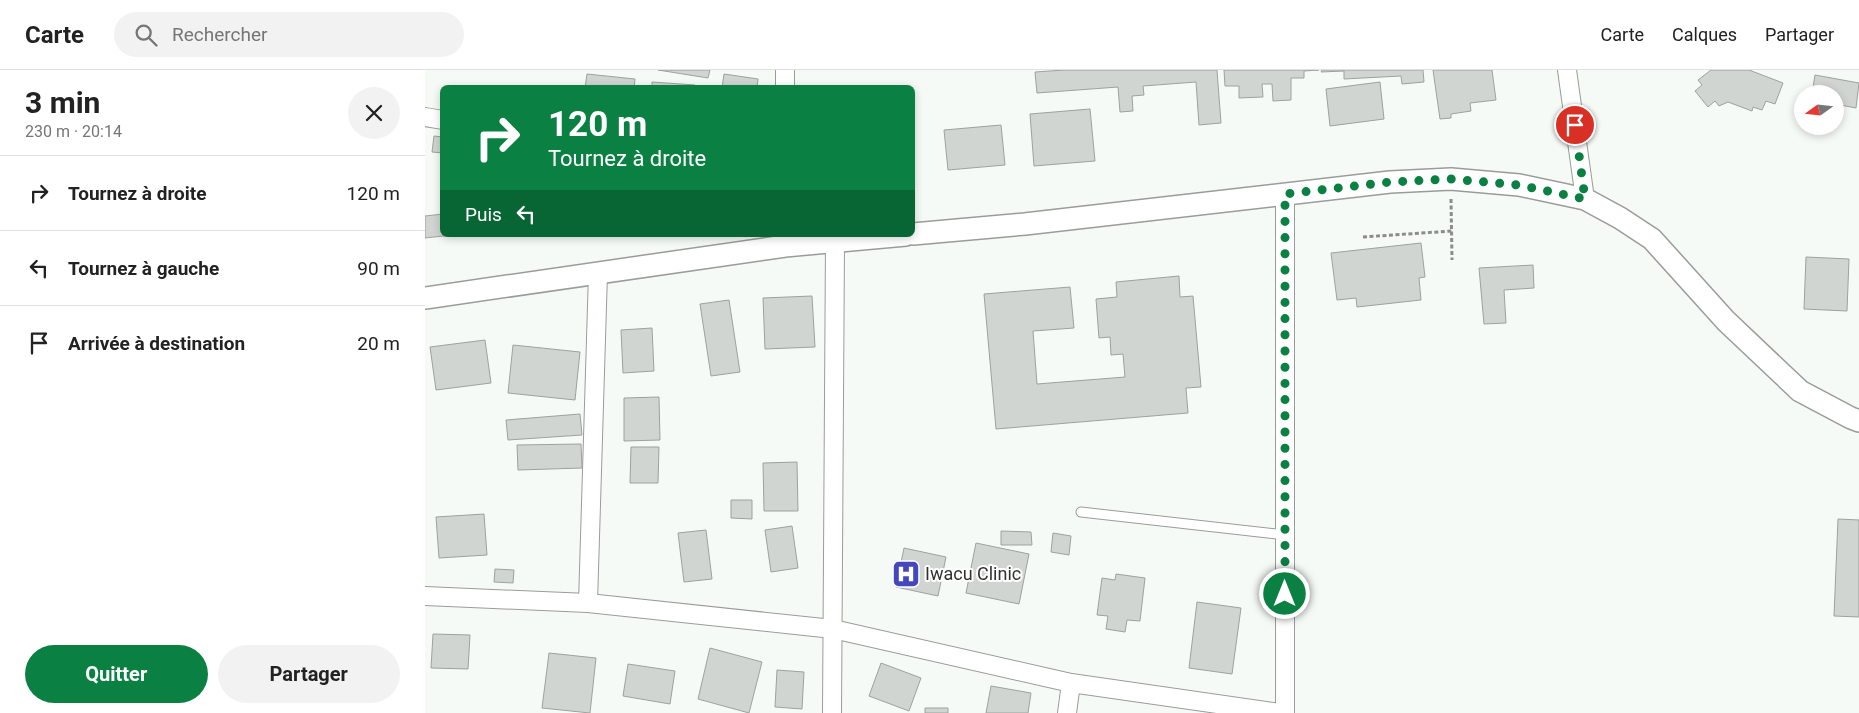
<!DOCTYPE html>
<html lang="fr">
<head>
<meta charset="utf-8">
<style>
  :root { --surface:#fff; --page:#f2f2f2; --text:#222; --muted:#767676; --line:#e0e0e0; --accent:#0b8043 }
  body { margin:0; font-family:Roboto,sans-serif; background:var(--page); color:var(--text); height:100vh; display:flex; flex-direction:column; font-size:19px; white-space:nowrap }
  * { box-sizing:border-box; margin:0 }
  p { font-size:16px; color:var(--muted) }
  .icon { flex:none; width:28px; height:28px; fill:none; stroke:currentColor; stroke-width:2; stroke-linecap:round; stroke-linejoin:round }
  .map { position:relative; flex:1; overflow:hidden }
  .details { display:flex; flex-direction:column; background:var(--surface); width:425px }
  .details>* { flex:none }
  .hud { position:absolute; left:15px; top:15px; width:475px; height:152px; border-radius:8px; box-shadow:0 2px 8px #0003; background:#0b8043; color:#fff; overflow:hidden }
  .needle { width:32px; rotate:255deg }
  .tools { position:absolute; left:1369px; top:15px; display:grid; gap:10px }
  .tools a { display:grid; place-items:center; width:50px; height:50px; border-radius:50%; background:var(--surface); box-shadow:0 2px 8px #0003; font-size:25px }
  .pin { position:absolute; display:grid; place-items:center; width:42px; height:42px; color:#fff; margin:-21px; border:2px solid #fff; border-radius:50%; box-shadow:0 1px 5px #0007 }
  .me { position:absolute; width:55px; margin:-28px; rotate:0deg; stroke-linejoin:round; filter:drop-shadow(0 0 4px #0008) }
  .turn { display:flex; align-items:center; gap:18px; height:105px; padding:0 25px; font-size:22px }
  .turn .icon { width:65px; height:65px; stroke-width:2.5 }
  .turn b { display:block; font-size:35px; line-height:42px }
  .then { display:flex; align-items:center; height:48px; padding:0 25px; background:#0003; gap:10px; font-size:19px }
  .round { display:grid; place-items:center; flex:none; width:52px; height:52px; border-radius:26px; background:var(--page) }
  .overview { display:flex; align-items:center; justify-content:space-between; height:85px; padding:0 25px }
  h1 { font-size:30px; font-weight:700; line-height:38px }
  .action { display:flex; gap:10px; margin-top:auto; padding:10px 25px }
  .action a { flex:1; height:58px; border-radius:30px; background:var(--accent); color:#fff; font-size:20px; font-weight:700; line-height:58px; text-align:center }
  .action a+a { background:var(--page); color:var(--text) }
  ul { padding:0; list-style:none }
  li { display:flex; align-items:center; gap:15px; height:75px; padding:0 25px; border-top:1px solid var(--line) }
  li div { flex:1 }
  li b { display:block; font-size:19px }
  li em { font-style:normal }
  header { display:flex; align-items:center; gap:30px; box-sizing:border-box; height:70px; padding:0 25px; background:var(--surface); border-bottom:1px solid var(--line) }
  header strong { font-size:24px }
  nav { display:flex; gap:28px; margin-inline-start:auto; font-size:18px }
  .search { width:350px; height:45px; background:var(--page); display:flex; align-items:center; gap:12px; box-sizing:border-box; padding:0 18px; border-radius:28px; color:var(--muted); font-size:19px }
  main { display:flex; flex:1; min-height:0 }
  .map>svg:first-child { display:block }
  .building { fill:#d1d5d1; stroke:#9ea29f }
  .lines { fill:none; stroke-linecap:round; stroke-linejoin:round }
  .service-casing { stroke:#999d99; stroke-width:11 }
  .minor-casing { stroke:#999d99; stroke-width:20 }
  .tertiary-casing { stroke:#999d99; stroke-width:24 }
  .path { stroke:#8a8d8a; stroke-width:3; stroke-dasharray:4 2.5; stroke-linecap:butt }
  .service { stroke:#fff; stroke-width:9 }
  .minor { stroke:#fff; stroke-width:18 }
  .tertiary { stroke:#fff; stroke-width:21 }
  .route { stroke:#0b8043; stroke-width:9; stroke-dasharray:0 16.2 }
  .labels { text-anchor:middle; stroke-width:4; stroke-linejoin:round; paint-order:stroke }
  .poi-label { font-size:18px; fill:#303230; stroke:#fff; text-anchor:start }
</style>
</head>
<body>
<header>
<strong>Carte</strong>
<div class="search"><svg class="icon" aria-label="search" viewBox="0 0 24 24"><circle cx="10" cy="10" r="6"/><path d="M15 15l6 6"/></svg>Rechercher</div>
<nav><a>Carte</a><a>Calques</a><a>Partager</a></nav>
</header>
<main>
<section class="details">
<div class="overview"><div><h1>3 min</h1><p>230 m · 20:14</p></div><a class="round"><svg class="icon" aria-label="close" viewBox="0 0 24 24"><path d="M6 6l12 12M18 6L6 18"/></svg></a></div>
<ul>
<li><svg class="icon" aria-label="right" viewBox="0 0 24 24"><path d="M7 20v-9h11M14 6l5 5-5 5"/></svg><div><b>Tournez à droite</b></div><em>120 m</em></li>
<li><svg class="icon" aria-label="left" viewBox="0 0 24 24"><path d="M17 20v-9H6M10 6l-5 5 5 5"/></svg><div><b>Tournez à gauche</b></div><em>90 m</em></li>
<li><svg class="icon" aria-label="arrive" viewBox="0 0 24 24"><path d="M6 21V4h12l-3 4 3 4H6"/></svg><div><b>Arrivée à destination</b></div><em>20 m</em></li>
</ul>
<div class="action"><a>Quitter</a><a>Partager</a></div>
</section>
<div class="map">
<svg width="1434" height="643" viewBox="0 0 1434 643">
  <rect width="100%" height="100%" fill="#f6faf6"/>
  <path class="building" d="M233,0H285L283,8Z
    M640,0H792L796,53L774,55L771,12L718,16L719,25L707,26L708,41L695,42L693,17L612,23L610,2Z
    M799,0H894L879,1V8H866V30L848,31L847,14H837L838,27L814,28V16H800Z
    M897,0H998L999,12L977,14L976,6L919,9V1L896,2Z
    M1008,0H1067L1071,30L1045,33L1046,41L1026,44V48L1015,49Z
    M1286,0H1324L1358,13L1350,34L1341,31L1337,40L1328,37L1327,41L1303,32L1294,36L1290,31L1283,37L1270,21L1277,15L1273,10Z
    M162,4L210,9L209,18H160Z
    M299,4L333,9L332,18H297Z
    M1390,5L1434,13L1431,38L1410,34V24H1387Z
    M227,12L270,15V18H227Z
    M955,12L959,49L905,56L901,19Z
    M665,39L670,91L609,96L605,44Z
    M576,55L580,95L523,100L519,60Z
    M9,66L18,67V83L7,82Z
    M18,144V165H28L0,168V146Z
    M996,173L1000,207L994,208L996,230L932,237L931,228L912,230L906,183Z
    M1381,187L1424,189L1422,241L1379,239Z
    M1108,195L1109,218L1079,220L1081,253L1059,254L1054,198Z
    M754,206L755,227L768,226L776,317L761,318L763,343L571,359L559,224L645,217L649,258L608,261L612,314L700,307L698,284L686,285L685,267L674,268L671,229L692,227L691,212Z
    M387,226L390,277L340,279L338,228Z
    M304,230L315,302L286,306L275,234Z
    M227,258L229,301L198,303L196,260Z
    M60,270L66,313L11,320L5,277Z
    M88,275L155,282L150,330L83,323Z
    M234,327L235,370L199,371V328Z
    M155,344L157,365L83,370L81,350Z
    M156,374L157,398L93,400L92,375Z
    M206,377H234L233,413H205Z
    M372,392L373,441H339L338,393Z
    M306,430H327V449L306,448Z
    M59,444L62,485L14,488L11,447Z
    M1413,449L1434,450V547L1409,546Z
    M367,456L373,498L346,502L340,460Z
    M281,460L287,509L259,512L253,463Z
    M576,461L606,462L607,475H576Z
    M628,463L646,466L644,485L626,482Z
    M551,473L604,484L594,534L541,523Z
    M479,478L521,487L513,526L471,517Z
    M70,499L89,500L88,513L69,512Z
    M691,504L720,508L715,551L702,550L700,562L681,559L683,546L672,545L677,508L690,510Z
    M772,532L816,538L807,604L764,598Z
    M8,564L45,565L43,599L6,598Z
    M285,578L337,592L324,643L273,629Z
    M124,583L171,588L165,643L117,638Z
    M456,593L496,608L484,641L444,626Z
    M203,594L250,601L245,634L198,626Z
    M352,600L379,602L377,639L350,637Z
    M566,616L606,623L603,643H561Z
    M500,638H523V643H500Z"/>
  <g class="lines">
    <g class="service-casing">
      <path id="service" d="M656,442L860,465"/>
    </g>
    <g class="minor-casing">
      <path id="minor" d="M360,0V18
        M1142,0L1160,129
        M0,47L18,50
        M0,526L163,533L408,559L646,613L855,643
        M163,533L173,203
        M407,643L410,172
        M642,643L646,613
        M860,643V124"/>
    </g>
    <g class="tertiary-casing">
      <path id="tertiary" d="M488,164L600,154L965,112L1026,109L1094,115L1160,129L1195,148L1227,169L1301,251L1375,321L1426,348L1434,351
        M0,228L360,176L481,165"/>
    </g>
    <path class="path" d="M1026,129L1027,190
      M938,167L1027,161"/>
    <use href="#service" class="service"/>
    <use href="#minor" class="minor"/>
    <use href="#tertiary" class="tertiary"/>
  </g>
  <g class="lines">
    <path class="route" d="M860,524V124L965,112L1026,109L1094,115L1160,129L1150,55"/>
  </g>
  <defs>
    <g id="hospital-square" transform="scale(1.4375)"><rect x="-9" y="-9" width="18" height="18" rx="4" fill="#4548bd" stroke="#fff"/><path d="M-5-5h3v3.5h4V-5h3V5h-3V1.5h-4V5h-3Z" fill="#fff"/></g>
  </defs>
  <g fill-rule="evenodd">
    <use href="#hospital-square" x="481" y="504"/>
  </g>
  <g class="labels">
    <g class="poi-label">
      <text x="500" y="510">Iwacu Clinic</text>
    </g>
  </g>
</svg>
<div class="tools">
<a><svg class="needle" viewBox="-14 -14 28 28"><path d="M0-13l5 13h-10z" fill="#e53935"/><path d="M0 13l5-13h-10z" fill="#767676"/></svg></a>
</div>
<div class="pin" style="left:1150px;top:55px;background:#d93025"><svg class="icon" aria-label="arrive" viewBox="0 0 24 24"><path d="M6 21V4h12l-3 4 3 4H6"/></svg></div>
<svg class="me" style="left:860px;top:524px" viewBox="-20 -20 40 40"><circle r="17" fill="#0b8043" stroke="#fff" stroke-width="3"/><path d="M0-11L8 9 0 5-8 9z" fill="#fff"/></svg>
<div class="hud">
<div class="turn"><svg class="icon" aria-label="right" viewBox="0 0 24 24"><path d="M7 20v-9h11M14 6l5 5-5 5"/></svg><div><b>120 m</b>Tournez à droite</div></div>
<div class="then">Puis<svg class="icon" aria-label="left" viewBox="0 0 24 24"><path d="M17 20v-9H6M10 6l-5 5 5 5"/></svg></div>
</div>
</div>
</main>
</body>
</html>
